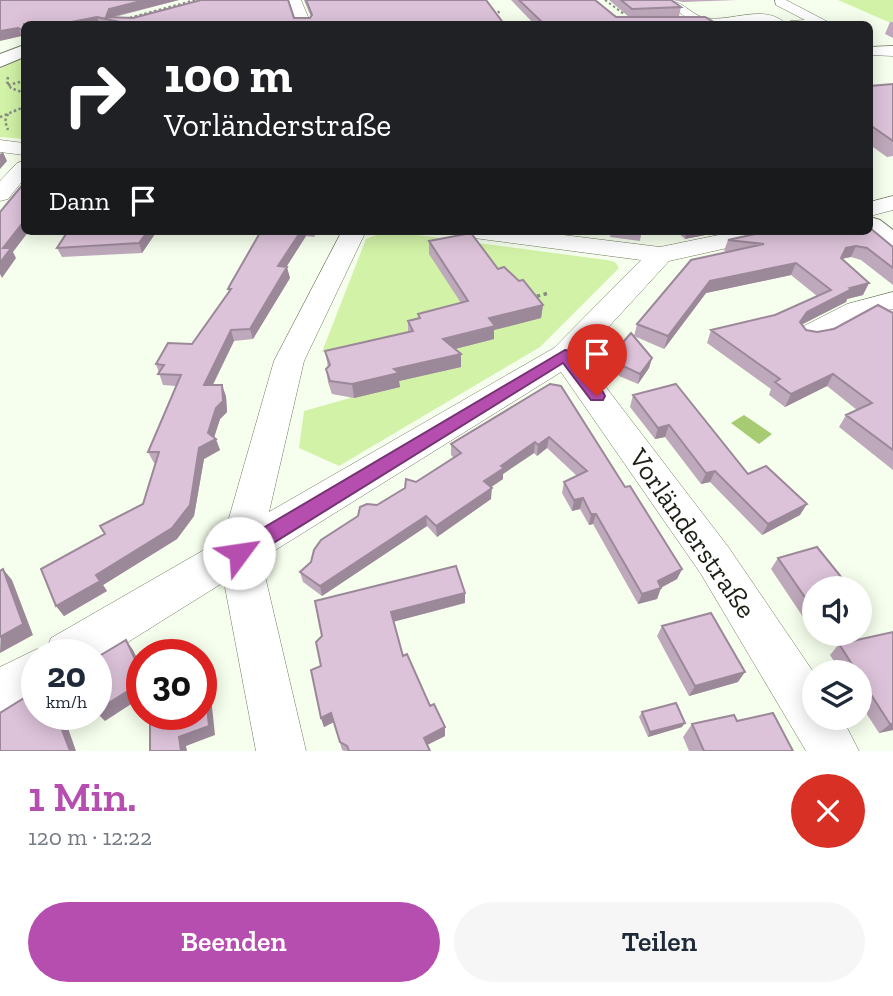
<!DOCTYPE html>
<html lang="de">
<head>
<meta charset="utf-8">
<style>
  :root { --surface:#fff; --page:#f6f6f7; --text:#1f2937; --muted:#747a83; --accent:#b64eb0 }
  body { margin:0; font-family:"Zilla Slab",serif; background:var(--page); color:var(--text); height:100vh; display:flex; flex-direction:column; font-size:26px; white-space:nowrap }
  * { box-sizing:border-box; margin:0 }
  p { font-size:23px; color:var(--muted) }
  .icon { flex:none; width:38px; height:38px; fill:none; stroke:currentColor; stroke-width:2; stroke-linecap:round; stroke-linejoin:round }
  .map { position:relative; height:751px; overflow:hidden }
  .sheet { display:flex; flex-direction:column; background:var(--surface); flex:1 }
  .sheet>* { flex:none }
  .guide { position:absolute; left:21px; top:21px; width:852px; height:214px; border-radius:10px; box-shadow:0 4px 18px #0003; background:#202124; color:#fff; overflow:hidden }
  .controls { position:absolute; left:802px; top:576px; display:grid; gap:14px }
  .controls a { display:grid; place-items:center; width:70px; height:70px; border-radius:50%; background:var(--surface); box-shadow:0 4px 18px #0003; font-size:35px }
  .speed { position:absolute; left:21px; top:639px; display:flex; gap:14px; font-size:35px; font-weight:700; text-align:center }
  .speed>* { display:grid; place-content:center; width:91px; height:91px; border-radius:50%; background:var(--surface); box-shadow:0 4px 18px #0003; line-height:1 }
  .speed small { font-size:18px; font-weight:400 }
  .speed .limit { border:10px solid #d22; background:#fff; color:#111 }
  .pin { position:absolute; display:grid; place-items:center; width:60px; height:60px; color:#fff; margin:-72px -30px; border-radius:50% 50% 50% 0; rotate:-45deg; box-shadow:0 0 7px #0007 }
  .pin .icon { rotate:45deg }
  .me { position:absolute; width:77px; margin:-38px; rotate:59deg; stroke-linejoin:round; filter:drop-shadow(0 0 5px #0008) }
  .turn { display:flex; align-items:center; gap:24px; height:147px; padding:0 28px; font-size:32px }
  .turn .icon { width:91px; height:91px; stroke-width:2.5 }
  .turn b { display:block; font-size:49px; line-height:60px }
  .then { display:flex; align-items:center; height:66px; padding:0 28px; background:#0003; gap:14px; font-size:26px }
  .round { display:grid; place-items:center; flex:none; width:74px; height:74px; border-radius:37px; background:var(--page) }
  .summary { display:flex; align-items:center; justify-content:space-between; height:119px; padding:0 28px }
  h1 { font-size:42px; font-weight:600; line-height:52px; color:var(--accent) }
  .primary-button { display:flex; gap:14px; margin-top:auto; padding:14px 28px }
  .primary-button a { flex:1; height:80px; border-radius:42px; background:var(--accent); color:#fff; font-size:28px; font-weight:600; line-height:80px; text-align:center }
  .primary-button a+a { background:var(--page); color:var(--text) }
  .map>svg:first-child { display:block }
  .green { fill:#d2f2a7 }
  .water { fill:#a7cb72 }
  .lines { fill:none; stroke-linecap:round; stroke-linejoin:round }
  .minor-casing { stroke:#707b61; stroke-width:1 }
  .major-casing { stroke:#707b61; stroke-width:2 }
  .path-far2 { stroke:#878e80; stroke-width:2; stroke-dasharray:2.5 2.5; stroke-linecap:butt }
  .path-far1 { stroke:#878e80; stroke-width:2.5; stroke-dasharray:2.5 2.5; stroke-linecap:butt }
  .path { stroke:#878e80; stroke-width:3.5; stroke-dasharray:3.5 3.5; stroke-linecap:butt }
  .minor { fill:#fff; fill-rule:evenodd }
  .major { fill:#fff; fill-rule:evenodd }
  .wall { fill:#bea8bb }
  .shaded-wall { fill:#9b8899 }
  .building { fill:#ddc3da; stroke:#9b8899; stroke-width:2 }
  .route { fill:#b64eb0; stroke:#763372; stroke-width:2 }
  .labels { text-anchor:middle; stroke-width:5; stroke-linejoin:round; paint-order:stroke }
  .near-street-label { font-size:28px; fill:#1b2015; stroke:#fff }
</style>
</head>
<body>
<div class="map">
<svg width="893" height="751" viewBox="0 0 893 751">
  <rect width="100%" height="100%" fill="#f6ffed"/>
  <path class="green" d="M838,0H893V24Z
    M24,57V139L0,137V69Z
    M387,231L607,260L615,262L619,268L540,347L339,466L299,448L304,411L350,398L348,392L332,394L328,382L332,378L327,364L339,361L334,349L322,352L366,239Z"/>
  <path class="water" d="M744,415L772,434L759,444L731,423Z"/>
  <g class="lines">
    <g class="minor-casing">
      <path id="minor" d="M289,0H301L311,24H297Z
        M662,0C686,0 689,15 706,18C732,22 765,3 786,24H625L632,20L687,18Z
        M775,0H786L830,23L788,24L790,21L805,20L776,5Z
        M893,46V56L870,55V47Z
        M0,140L24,143V155L0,152Z
        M24,161V179L8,199L0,201V181L17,163Z
        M893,196V210L870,216V202Z
        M342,231H366L304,361L269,512L554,348L641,260L474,238L465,236L462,231H531L660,247L738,231H784L781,236L669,261L582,356L729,548L814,673V718H842L859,751H806L701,574L561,372L261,559L306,751H256L224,582L96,662V654H37V699L0,718V667L37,649L45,652L51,638L223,539L274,361Z
        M893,292V309C884,311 874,313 865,317C845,327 825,347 802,341L797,334L802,327L847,304Z"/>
    </g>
    <g class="major-casing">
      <path id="major" d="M24,45V57L0,67V54Z
        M870,217L880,220L893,230V254L882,251L859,231H870Z"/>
    </g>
    <path class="path-far2" d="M605,0L624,14
      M498,11L500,14
      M125,19L195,0"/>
    <path class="path-far1" d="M8,77L7,82L11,88L24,93
      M8,85L24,81
      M8,114L5,121L8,130
      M0,117L24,107"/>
    <path class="path" d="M530,298L549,293"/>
    <use href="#minor" class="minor"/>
    <use href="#major" class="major"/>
  </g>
  <path class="wall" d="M0,0H179L111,18H310L311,17L304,0H486L504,24H24V38L22,36Z
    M511,0H595L616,17H629L609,0H671L681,7L679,16L643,17L717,24H534Z
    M673,0H737L683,2Z
    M890,22H893V38L885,34Z
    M893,84V156L887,157L870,145V86Z
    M68,231H157L142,253L62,257L57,248Z
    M272,231H318L314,237L306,236L286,267L290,278L253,339L234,341L213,385L226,396L227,412L220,419L214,437L220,450L204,459L194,516L177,539L103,585L107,591L64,616L56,606L105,534L143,504L155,463H154L148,452L176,386L163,385L156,364L192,344L229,292L228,289Z
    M611,231H644L643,235H641L640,241L610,237Z
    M676,231H725L685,239Z
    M728,240L893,247V285L861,260L851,257L842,259L863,295L847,299L846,302L802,324L806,330L817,332L893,313V470L839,427L846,415L857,410L827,386L785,407L769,395L771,389L707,343L711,330L775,315L817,296L791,275L706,293L664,349L634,336L637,324L727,252L724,251Z
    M429,241L498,269L543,305L541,318L494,330V339L455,349L461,367L399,381L400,387L354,398L332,394L328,382L326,369L328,367L325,351L408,332V321L418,319V314L461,303L429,254Z
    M611,356L652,358L649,368L638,384L619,376V372L608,367Z
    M550,384L625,487L682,569L677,579L661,588L657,599L638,604L593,524L589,525L580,509L572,511L562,493L564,482L577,476L547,448L537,456L534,453L503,474V479L491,487V499L437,537L427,526L322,596L303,582L300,572L377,505L454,458L451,455V444Z
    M633,395L748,474L800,515L762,535L710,482L701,484L665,437L655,439L630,407Z
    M778,558L850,588L814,614L803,617L771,569Z
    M465,603L393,622L403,656L445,736L427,745L430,751H344L342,750L334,722L324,727L321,718L322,636Z
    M662,626L738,682L689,696L657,636Z
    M893,632V730L879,733L859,702V672H841L830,655L839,644Z
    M642,712L682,727L648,737L639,717Z
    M737,721L793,751H689L683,737L692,724Z"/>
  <path class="shaded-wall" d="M145,0H179L111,17H106L109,9Z
    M97,17L99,24H61Z
    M18,28L22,36L0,41V31Z
    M3,152L7,161L0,169V154Z
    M24,221V231H29L13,252L16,258L2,278L0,274V263L3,248Z
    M148,231H157L142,253L139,243Z
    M301,231H305L306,236L280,277L278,266Z
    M687,231H725L685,239Z
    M856,246L851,257L840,259L846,248Z
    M796,263L791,275L706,293L664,349L668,336L710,281Z
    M287,267L290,278L253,339L250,329Z
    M869,283L863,295L847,299L846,302L801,325L800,322L807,312L850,288Z
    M543,305L541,318L494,330V339L443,352V339L489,318Z
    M231,330L234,341L207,396L204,385Z
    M461,354V367L399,381L400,387L354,398L352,384L394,369Z
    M652,358L649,368L638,384L640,374Z
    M833,374L827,386L785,407L791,394Z
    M222,385L226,396L227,412L220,419L213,441L216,439L220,450L204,459L194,516L177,539L103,585L107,591L64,616L56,606L96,575L199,448L208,433Z
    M669,425L665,437L655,439L658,428Z
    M549,437L547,448L537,456L538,445Z
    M535,442L534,453L503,474V479L484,492V481L501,466Z
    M715,471L710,482L701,484L706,473Z
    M492,488L491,499L437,537L436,526Z
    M583,498L580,509L572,511L574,500Z
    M807,504L800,515L762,535L768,524Z
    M591,514H596L593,524L589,525Z
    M426,516L427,526L322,596L320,586Z
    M3,569L12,580L33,635L0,653Z
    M682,569L677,579L658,589L661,588L657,599L638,604L642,594L658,581Z
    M465,593V603L392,622L391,612Z
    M811,606H814V614L803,617Z
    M126,640L133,650L142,668V674Z
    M745,672L738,682L689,696L695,686Z
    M204,678L210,688L215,735L186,746L187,751H181L179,737Z
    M142,682V697L105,721L96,712Z
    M331,713L334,722L324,727L321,718Z
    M56,714H63L76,751H70Z
    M685,723L682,727L648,737L650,732Z
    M890,724H893V730L879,733Z
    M445,727V736L425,746L424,738Z"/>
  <path class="building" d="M0,0H145L109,9L106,17L133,18L201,0H288L294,18H310L312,15L306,0H486L504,24H129L97,17L61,24H24V31L18,28L0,31Z
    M519,0H595L616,17H705L717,24H544Z
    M621,0H671L681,7L632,9Z
    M893,84V141L870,125V86Z
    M24,183V221L3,248H11L0,263V212Z
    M870,228L893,247V268L867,248L856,246L846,248L841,258L869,283L850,288L852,289L807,312L800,322L806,330L817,332L834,329L878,305L893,313V450L846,415L872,403L833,374L791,394L775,382L780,379L711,330L775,315L831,290L796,263L710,281L668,336L637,324L691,260L764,244L728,240L768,231H870Z
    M68,231H148L139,243L57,248Z
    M261,231H301L278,266L287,267L250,329L231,330L204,385H222L223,401L216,408L208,433L216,439L199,448L190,505L172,528L96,575L100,581L56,606L41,569L105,534L100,526L143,504L159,452H148L181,375L158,374L164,365L156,364L168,343L192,344L231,289H228L230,285Z
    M471,233L498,269L504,267L519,281L523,280L543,305L489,318L495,326L443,339L461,354L394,369L399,373L352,384L330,381L326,369L330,365L325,351L413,331L408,321L420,318L418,314L468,301L429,241Z
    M631,333L652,358L640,374L621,365L624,362L611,356Z
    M550,384L561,386L625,487L630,486L682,569L658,581L661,588L642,594L596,514H591L583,498L574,500L564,482L587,471L549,437L538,445L535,442L501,466L504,468L484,481L492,488L436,526L426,516L320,586L300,572L311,562L314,550L321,540L358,516L360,507L367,504L377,505L405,488L406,479L416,482L461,453L451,444Z
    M676,384L748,474L766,466L807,504L768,524L715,471L706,473L669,425L658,428L633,395Z
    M817,547L850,588H814V606H811L778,558Z
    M456,566L465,593L391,612L403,656L407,654L430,706L434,704L445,727L424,738L430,751H349L347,746L340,742L331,713L321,718L311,670L321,666L316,642L322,636L315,601Z
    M3,569L23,624L0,637V571Z
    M711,613L745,672L695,686L662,626Z
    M893,632V724H890L859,676V672H857L839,644Z
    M126,640L142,674V682L96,711V658Z
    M204,678L209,726L179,737L181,751H150V714H201V679Z
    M37,690V714H56L70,751H0V713Z
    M676,703L685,723L650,732L642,712Z
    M773,713L793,751H704L692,724L734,715L737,721Z"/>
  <path class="route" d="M565,350L570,351L603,392L605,396L603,400H591L563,363L246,560L239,562L231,560L228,553L231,547Z"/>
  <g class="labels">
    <g class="near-street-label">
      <text transform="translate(693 533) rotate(55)" y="10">Vorländerstraße</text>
    </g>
  </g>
</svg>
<div class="controls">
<a><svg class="icon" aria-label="sound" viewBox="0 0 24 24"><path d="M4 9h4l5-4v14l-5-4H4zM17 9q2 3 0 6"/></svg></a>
<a><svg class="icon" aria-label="layers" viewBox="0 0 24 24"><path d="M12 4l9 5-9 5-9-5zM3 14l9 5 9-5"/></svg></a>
</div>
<div class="speed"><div>20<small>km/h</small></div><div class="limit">30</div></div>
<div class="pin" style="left:597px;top:396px;background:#d93025"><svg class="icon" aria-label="arrive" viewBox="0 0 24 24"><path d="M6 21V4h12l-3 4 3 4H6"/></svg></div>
<svg class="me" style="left:239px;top:553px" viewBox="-20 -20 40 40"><circle r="19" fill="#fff"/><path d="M0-13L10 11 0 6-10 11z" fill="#b64eb0"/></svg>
<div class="guide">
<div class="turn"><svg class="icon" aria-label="right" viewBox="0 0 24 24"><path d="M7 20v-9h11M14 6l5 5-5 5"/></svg><div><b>100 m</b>Vorländerstraße</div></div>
<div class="then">Dann<svg class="icon" aria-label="arrive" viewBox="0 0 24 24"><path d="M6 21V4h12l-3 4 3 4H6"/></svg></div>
</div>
</div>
<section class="sheet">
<div class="summary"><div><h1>1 Min.</h1><p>120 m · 12:22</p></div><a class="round" style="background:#d93025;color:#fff"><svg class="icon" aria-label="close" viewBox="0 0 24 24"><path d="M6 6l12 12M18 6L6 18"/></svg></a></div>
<div class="primary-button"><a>Beenden</a><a>Teilen</a></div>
</section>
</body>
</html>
